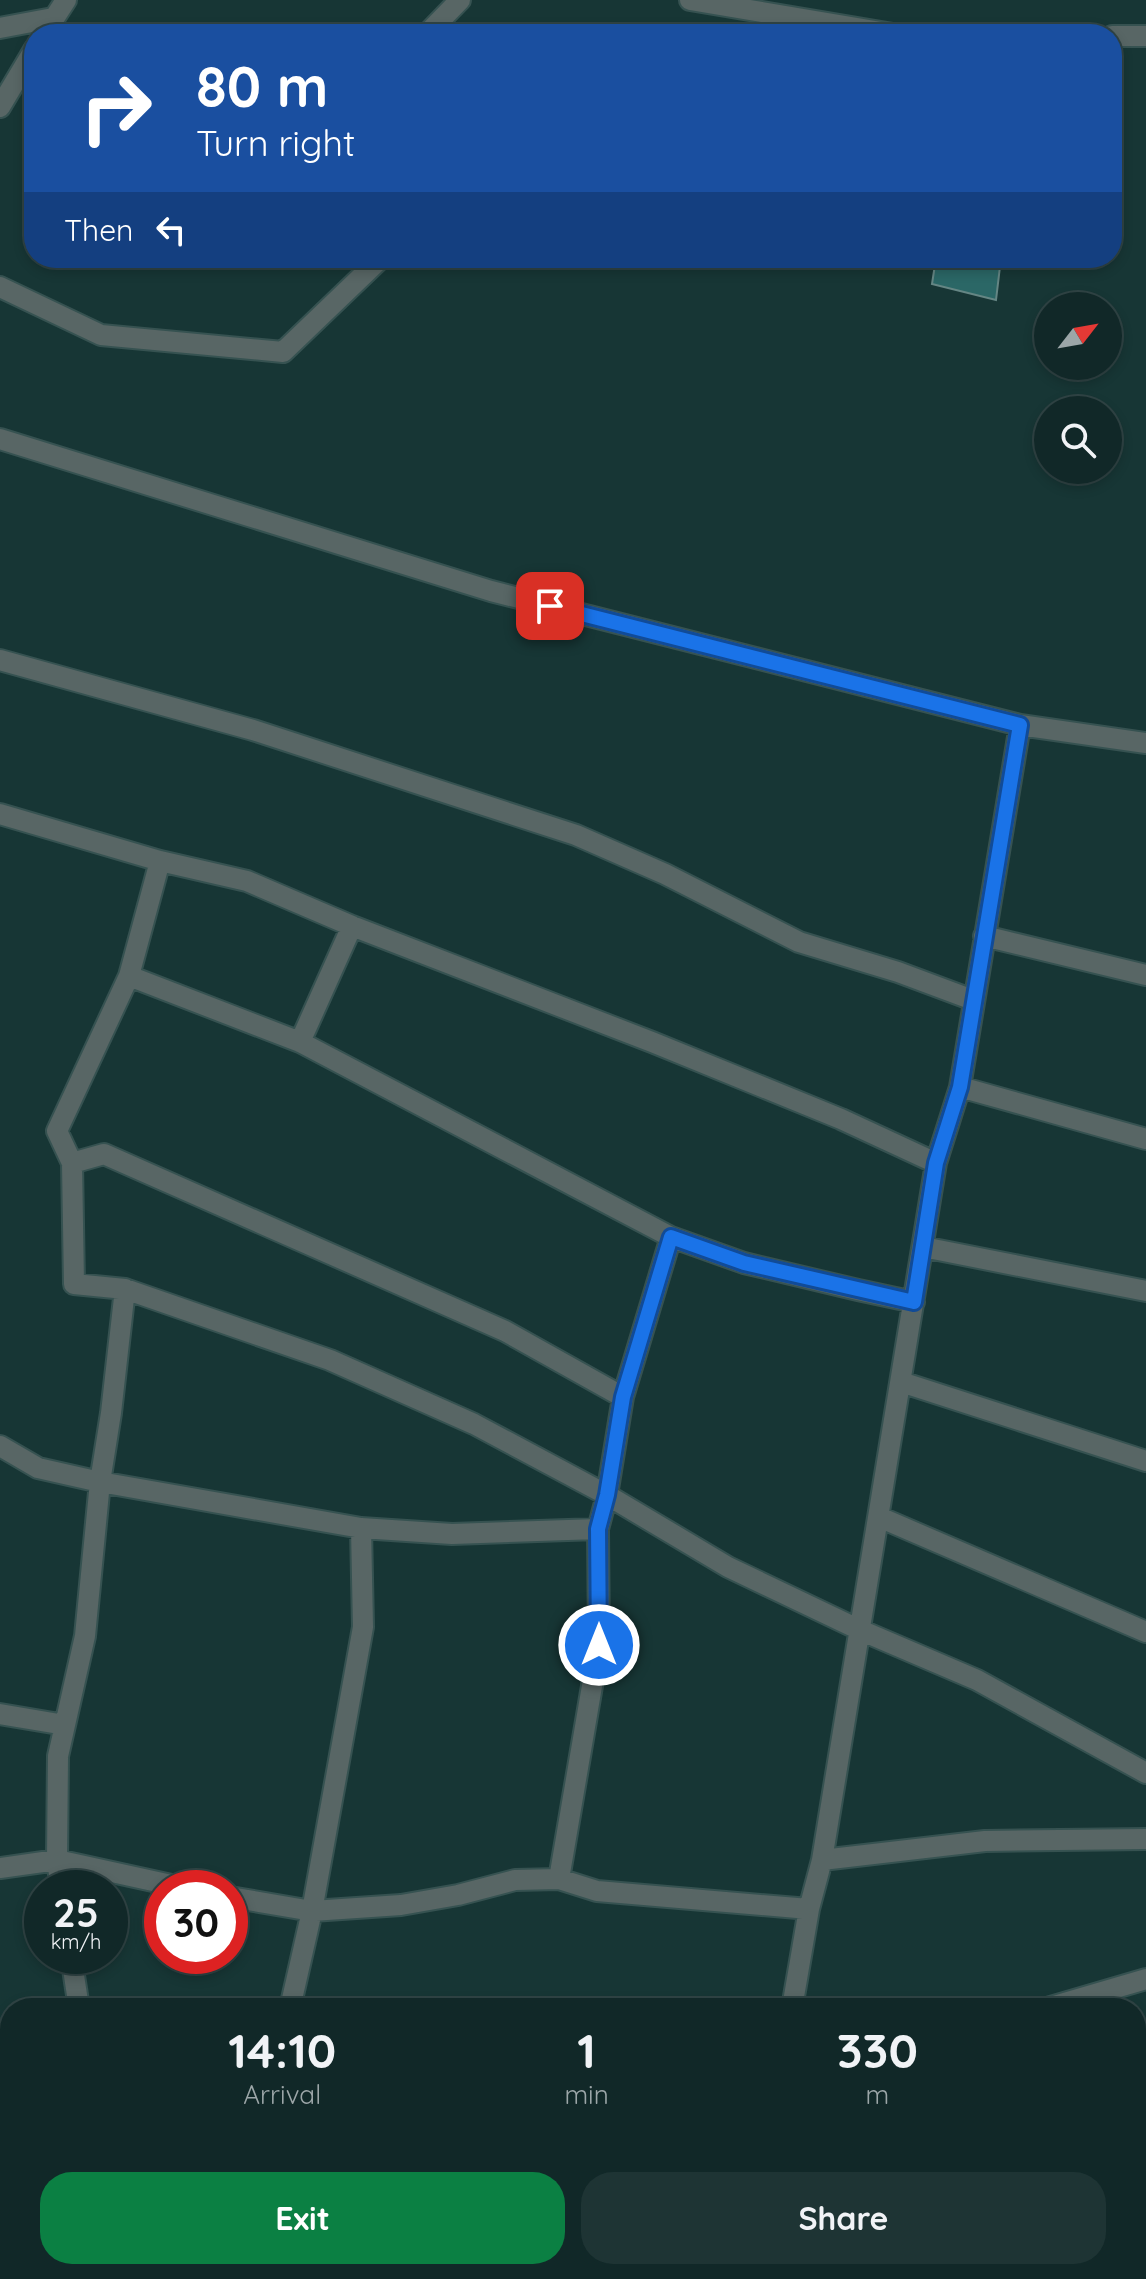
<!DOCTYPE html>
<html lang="en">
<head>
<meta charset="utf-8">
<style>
  :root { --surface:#112828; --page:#1e3434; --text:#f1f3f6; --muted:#9ca6a8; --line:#304445; --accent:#0b8043 }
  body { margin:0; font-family:Quicksand,sans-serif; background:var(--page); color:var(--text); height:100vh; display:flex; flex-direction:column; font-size:30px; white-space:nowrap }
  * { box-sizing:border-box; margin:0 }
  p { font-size:26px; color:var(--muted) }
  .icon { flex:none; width:44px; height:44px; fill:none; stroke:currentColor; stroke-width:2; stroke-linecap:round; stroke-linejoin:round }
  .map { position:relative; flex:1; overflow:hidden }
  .side { position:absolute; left:0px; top:1998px; width:1146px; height:282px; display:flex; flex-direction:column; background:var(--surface); border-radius:32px 32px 0 0; box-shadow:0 4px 12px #0003,0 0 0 2px var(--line) }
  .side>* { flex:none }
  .guide { position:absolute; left:24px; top:24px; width:1098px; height:244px; border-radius:32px; box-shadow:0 4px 12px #0003,0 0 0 2px var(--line); background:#1a4fa0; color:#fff; overflow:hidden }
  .needle { width:52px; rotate:59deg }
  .fabs { position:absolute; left:1034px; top:292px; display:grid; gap:16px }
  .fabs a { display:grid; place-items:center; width:88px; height:88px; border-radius:50%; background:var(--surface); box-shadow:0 4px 12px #0003,0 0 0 2px var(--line); font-size:40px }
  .speed { position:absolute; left:24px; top:1870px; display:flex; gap:16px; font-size:40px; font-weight:700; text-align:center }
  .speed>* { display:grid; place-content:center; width:104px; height:104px; border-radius:50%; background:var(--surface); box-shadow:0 4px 12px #0003,0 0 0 2px var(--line); line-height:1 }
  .speed small { font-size:20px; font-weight:400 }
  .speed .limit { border:12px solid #d22; background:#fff; color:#111 }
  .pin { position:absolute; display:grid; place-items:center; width:68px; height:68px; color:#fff; margin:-34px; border-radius:16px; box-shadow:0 4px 12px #0006 }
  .me { position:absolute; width:88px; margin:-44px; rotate:0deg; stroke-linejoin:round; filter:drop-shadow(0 0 6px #0008) }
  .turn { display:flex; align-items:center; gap:28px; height:168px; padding:0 40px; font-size:36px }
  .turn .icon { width:104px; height:104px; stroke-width:2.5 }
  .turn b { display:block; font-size:56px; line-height:68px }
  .then { display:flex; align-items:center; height:76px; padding:0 40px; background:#0003; gap:16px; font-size:30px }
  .eta { display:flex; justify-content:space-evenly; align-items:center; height:136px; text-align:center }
  .eta b { font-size:48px; font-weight:700; line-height:56px }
  .primary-button { display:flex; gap:16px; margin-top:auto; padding:16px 40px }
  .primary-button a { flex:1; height:92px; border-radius:32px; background:var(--accent); color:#fff; font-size:32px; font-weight:700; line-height:92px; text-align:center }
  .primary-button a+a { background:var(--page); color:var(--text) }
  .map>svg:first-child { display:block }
  .building { fill:#2b6766; stroke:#658684; stroke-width:2 }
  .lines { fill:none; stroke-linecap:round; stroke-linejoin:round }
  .minor-casing { stroke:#365251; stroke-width:24 }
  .minor { stroke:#586665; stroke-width:20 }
  .route-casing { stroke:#114b97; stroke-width:20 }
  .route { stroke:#1a73e8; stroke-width:14 }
</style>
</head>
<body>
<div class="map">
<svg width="1146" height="2279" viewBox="0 0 1146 2279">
  <rect width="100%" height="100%" fill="#173635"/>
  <path class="building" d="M936,258H1001L996,300L932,284Z"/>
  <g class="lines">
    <g class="minor-casing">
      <path id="minor" d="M690,0L893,34
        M0,28L53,18
        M44,34L66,0
        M427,34L460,0
        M1112,36H1146
        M0,107L34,50
        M0,287L101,335L283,352L381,258
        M0,439L491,591L1020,725L1146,743
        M0,660L253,730L576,835L665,874L799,942L898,972L973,1000
        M0,814L160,861L247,881L352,926L652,1042L841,1119L936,1163
        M984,936L1146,975
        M129,976L300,1042L671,1237L744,1263L858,1290L914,1302
        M300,1042L352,926
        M960,1087L1146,1139
        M72,1163L57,1131L129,976L160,861
        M923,1247L1146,1291
        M125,1289L74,1284L72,1163L104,1154L505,1331L623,1397
        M901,1382L1146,1461
        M0,1446L38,1468L100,1482L361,1528L452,1534L598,1529
        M879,1517L1146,1632
        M0,1714L65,1725
        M822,1860L985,1841L1146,1839
        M0,1868L57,1860L185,1888
        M559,1879L599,1645L598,1529L607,1495L623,1397L671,1237
        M61,1888L57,1860L58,1756L85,1636L100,1482L111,1413L125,1289L330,1360L474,1424L607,1495L728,1567L860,1630L977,1680L1146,1773
        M230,1897L312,1911L401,1905L458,1895L515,1880L559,1879L597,1891L809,1909
        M71,1956L79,2008
        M290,2008L312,1911L363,1627L361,1528
        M792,2008L809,1909L822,1860L936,1163L960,1087L1020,725
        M1047,2008L1146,1979
        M0,2187L10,2182
        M336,2270L357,2279
        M1051,2270L1070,2279
        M750,2279L752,2270"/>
    </g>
    <use href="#minor" class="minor"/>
  </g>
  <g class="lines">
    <g class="route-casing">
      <path id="route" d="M550,606L1020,725L960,1087L936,1163L914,1302L744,1263L671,1237L623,1397L607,1495L598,1529L599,1645"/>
    </g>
    <use href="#route" class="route"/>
  </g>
</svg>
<div class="fabs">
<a><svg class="needle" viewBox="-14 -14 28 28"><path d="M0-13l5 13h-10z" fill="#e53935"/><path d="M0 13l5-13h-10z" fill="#9ca6a8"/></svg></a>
<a><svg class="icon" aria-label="search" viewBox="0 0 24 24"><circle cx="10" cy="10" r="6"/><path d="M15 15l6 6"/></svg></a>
</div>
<div class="speed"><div>25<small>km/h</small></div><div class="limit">30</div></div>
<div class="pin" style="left:550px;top:606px;background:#d93025"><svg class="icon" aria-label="arrive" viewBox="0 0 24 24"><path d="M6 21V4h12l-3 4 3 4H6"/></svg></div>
<svg class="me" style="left:599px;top:1645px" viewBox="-20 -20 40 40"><circle r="17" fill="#1a73e8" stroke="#fff" stroke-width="3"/><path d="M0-11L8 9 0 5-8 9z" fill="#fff"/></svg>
<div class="guide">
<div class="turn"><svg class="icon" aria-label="right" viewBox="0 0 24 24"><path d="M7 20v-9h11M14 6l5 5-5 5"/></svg><div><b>80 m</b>Turn right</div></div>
<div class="then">Then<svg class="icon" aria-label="left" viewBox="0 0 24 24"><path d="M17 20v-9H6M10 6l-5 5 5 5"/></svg></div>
</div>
<section class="side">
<div class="eta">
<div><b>14:10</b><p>Arrival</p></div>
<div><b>1</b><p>min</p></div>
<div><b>330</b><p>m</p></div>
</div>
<div class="primary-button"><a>Exit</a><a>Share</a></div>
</section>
</div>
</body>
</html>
